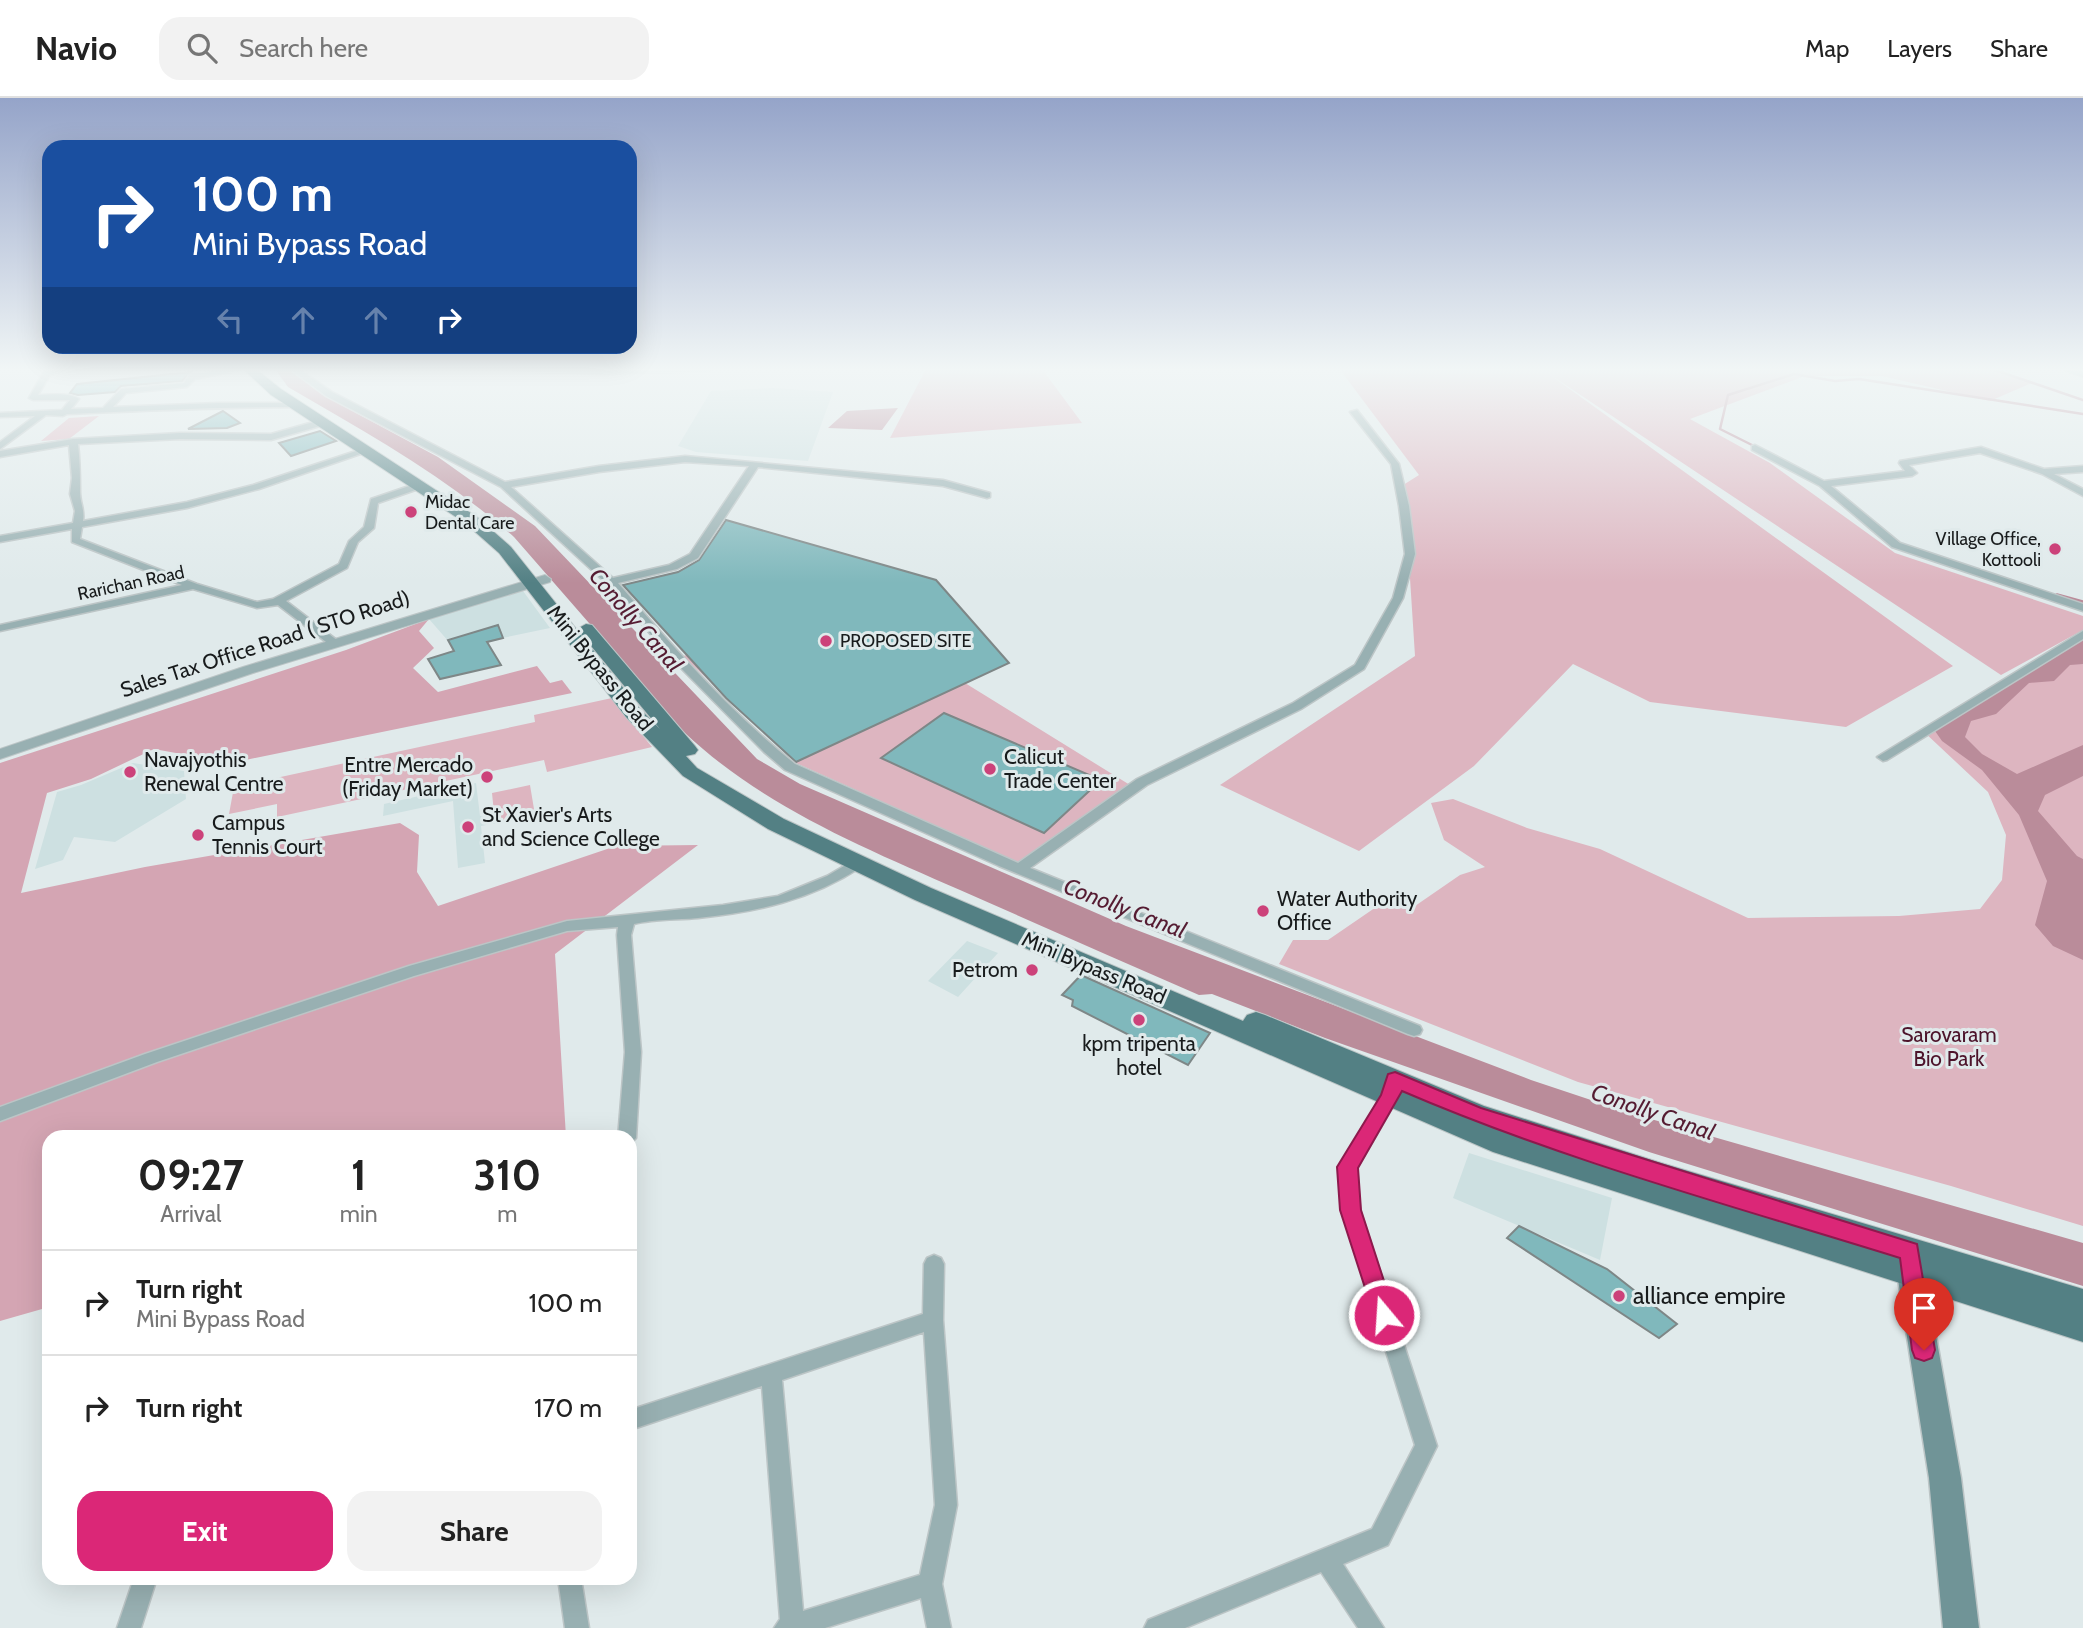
<!DOCTYPE html>
<html lang="en">
<head>
<meta charset="utf-8">
<style>
  :root { --surface:#fff; --page:#f2f2f2; --text:#222; --muted:#767676; --line:#e0e0e0; --accent:#db2777 }
  body { margin:0; font-family:Cabin,sans-serif; background:var(--page); color:var(--text); height:100vh; display:flex; flex-direction:column; font-size:26px; white-space:nowrap }
  * { box-sizing:border-box; margin:0 }
  p { font-size:23px; color:var(--muted) }
  .icon { flex:none; width:38px; height:38px; fill:none; stroke:currentColor; stroke-width:2; stroke-linecap:round; stroke-linejoin:round }
  .map { position:relative; flex:1; overflow:hidden }
  .drawer { position:absolute; left:42px; top:1032px; width:595px; height:455px; display:flex; flex-direction:column; background:var(--surface); border-radius:21px; box-shadow:0 7px 28px #0002 }
  .drawer>* { flex:none }
  .top-card { position:absolute; left:42px; top:42px; width:595px; height:214px; border-radius:21px; box-shadow:0 7px 28px #0002; background:#1a4fa0; color:#fff; overflow:hidden }
  .pin { position:absolute; display:grid; place-items:center; width:60px; height:60px; color:#fff; margin:-72px -30px; border-radius:50% 50% 50% 0; rotate:-45deg; box-shadow:0 0 7px #0007 }
  .pin .icon { rotate:45deg }
  .me { position:absolute; width:77px; margin:-38px; rotate:342deg; stroke-linejoin:round; filter:drop-shadow(0 0 5px #0008) }
  .turn { display:flex; align-items:center; gap:24px; height:147px; padding:0 35px; font-size:32px }
  .turn .icon { width:91px; height:91px; stroke-width:2.5 }
  .turn b { display:block; font-size:49px; line-height:60px }
  .lanes { display:flex; align-items:center; height:66px; padding:0 35px; background:#0003; justify-content:center; gap:35px; direction:ltr }
  .lanes .off { opacity:.35 }
  .eta { display:flex; justify-content:space-evenly; align-items:center; height:119px; text-align:center }
  .eta b { font-size:42px; font-weight:700; line-height:49px }
  .action { display:flex; gap:14px; margin-top:auto; padding:14px 35px }
  .action a { flex:1; height:80px; border-radius:21px; background:var(--accent); color:#fff; font-size:28px; font-weight:700; line-height:80px; text-align:center }
  .action a+a { background:var(--page); color:var(--text) }
  ul { padding:0; list-style:none }
  li { display:flex; align-items:center; gap:21px; height:105px; padding:0 35px; border-top:2px solid var(--line) }
  li div { flex:1 }
  li b { display:block; font-size:26px }
  li em { font-style:normal }
  header { display:flex; align-items:center; gap:42px; box-sizing:border-box; height:98px; padding:0 35px; background:var(--surface); border-bottom:2px solid var(--line) }
  header strong { font-size:33px }
  nav { display:flex; gap:38px; margin-inline-start:auto; font-size:24px }
  .search { width:490px; height:63px; background:var(--page); display:flex; align-items:center; gap:18px; box-sizing:border-box; padding:0 24px; border-radius:21px; color:var(--muted); font-size:26px }
  .map>svg:first-child { display:block }
  .built { fill:#cde0e1 }
  .green { fill:#ddb5c0 }
  .forest { fill:#d4a5b3 }
  .water { fill:#ba8c9a }
  .lines { fill:none; stroke-linecap:round; stroke-linejoin:round }
  .stream-far1 { stroke:#ba8c9a; stroke-width:2.5 }
  .stream { stroke:#ba8c9a; stroke-width:3.5 }
  .building { fill:#80b8bc; stroke:#7e8787; stroke-width:2 }
  .minor-casing { stroke:#bcc5c6; stroke-width:3 }
  .tertiary-casing { stroke:#bcc5c6; stroke-width:2 }
  .secondary-casing { stroke:#bcc5c6; stroke-width:3 }
  .primary-casing { stroke:#bcc5c6; stroke-width:2 }
  .minor { fill:#98b0b2; fill-rule:evenodd }
  .tertiary { fill:#98b0b2; fill-rule:evenodd }
  .secondary { fill:#709497; fill-rule:evenodd }
  .primary { fill:#538084; fill-rule:evenodd }
  .route { fill:#db2777; stroke:#8e194d; stroke-width:2 }
  .poi-dot { fill:#cc427a; stroke:#e0eaeb; stroke-width:2.5 }
  .labels { text-anchor:middle; stroke-width:6; stroke-linejoin:round; paint-order:stroke }
  .far-poi-label { font-size:18px; fill:#181b1c; stroke:#e0eaeb; text-anchor:start }
  .far-street-label { font-size:18px; fill:#181b1c; stroke:#e0eaeb }
  .street-label { font-size:21px; fill:#181b1c; stroke:#e0eaeb }
  .poi-label { font-size:21px; fill:#181b1c; stroke:#e0eaeb; text-anchor:start }
  .park-label { font-size:21px; fill:#4d142b; stroke:#e0eaeb }
  .water-label { font-size:23px; font-style:italic; fill:#551c32; stroke:#e0eaeb }
  .near-poi-label { font-size:24px; fill:#181b1c; stroke:#e0eaeb; text-anchor:start }
</style>
</head>
<body>
<header>
<strong>Navio</strong>
<div class="search"><svg class="icon" aria-label="search" viewBox="0 0 24 24"><circle cx="10" cy="10" r="6"/><path d="M15 15l6 6"/></svg>Search here</div>
<nav><a>Map</a><a>Layers</a><a>Share</a></nav>
</header>
<div class="map">
<svg width="2083" height="1530" viewBox="0 0 2083 1530">
  <rect width="100%" height="100%" fill="#e0eaeb"/>
  <path class="built" d="M772,290L833,294L808,363L696,354L678,348L711,293Z
    M523,493L550,530L488,543L501,567L440,581L428,561L456,552L429,521Z
    M133,665L184,673L186,701L115,744L74,739L63,762L35,771L57,694L81,687Z
    M476,685L480,718L496,716L497,725L481,728L485,765L458,770L453,703L383,718L384,706Z
    M967,843L998,855L958,899L928,883Z
    M1469,1055L1612,1100L1600,1162L1453,1100Z"/>
  <path class="green" d="M926,271H1042L1082,325L890,340Z
    M1360,271H1993L2034,284L1990,303L1882,278H1805L1690,321L1770,365L1895,455L2083,518V532L2001,577L1549,276L1953,568L1846,629L1650,604L1573,566L1474,668L1359,753L1220,687L1415,558L1406,418L1400,389L1419,377L1341,273Z
    M99,318L69,341L41,343L69,320Z
    M892,507L931,564L1130,687L1021,766L796,665L683,558Z
    M2083,534V1128L1951,1088L1578,984L1279,866L1293,842H1328L1382,805L1415,808L1460,777L1485,769L1444,742L1431,705L1453,701L1527,730L1600,751L1748,820L1899,818L1980,811L2002,782L2006,737L1988,694L1923,633Z
    M612,600L652,649L547,674L544,662L277,719V706L229,716L234,689L535,624L534,617Z
    M530,687L535,717L495,725L492,695Z"/>
  <path class="forest" d="M429,521L419,533L434,550L413,570L438,594L537,568L550,585L562,582L572,595L231,665L154,651L91,681L47,695L21,795L145,769L400,725L419,737L417,774L438,808L616,748L698,747L555,856L566,1039L49,1040V1209L0,1223V665L346,552Z"/>
  <path class="water" d="M275,271H288L328,300L438,359L535,428L757,661L800,686L1126,828L1531,982L1630,1015L2083,1145V1188L1649,1054L1325,940L1212,896L1199,897C1119,862 1039,827 960,792C862,749 762,708 684,634L514,439C445,378 367,335 288,289Z
    M898,310L882,332L828,330L847,313Z
    M2083,541V566L2070,567L2054,583L2029,585L1996,616L1971,623L1965,639L1982,656L2017,676L2083,647V678L2045,697L2038,713L2077,758L2083,761V862L2053,848L2035,827L2047,783L2019,717L1982,672L1942,643L1935,633Z"/>
  <g class="lines">
    <path class="stream-far1" d="M1992,271L2083,302
      M1756,349L1720,331L1728,297L1794,276L1835,283L1859,281L2083,316"/>
    <path class="stream" d="M2057,497L2083,504"/>
  </g>
  <path class="building" d="M191,274L182,283L121,288L115,294L78,297L70,295L77,286Z
    M223,313L240,325L227,330L188,331Z
    M320,333L336,343L291,358L279,345Z
    M726,422L936,482L1009,565L796,664L726,600L623,487L678,474L699,462Z
    M498,527L503,540L487,544L501,567L440,581L428,561L454,553L448,542Z
    M944,615L1101,682L1044,735L881,660Z
    M1081,877L1210,935L1188,967L1072,908L1073,902L1062,897Z
    M1519,1128L1607,1171L1677,1226L1659,1240L1507,1140Z"/>
  <g class="lines">
    <g class="minor-casing">
      <path id="minor" d="M54,271H67L50,277L38,297C52,297 67,294 79,301L71,311L103,310L121,291L184,285L189,277L229,271H246L195,281L187,289L126,295L113,309L219,305H296L300,307L296,309C219,309 142,313 67,316L63,318L46,317L0,351V344L35,318L0,319V315L62,312L70,302H33L29,300L44,273Z
        M290,271H299L332,294L505,384L599,368L685,358L943,382L990,395V399L987,400L943,388L758,369L698,460L677,471L618,485C673,549 729,613 795,666L1018,765L1137,681L1293,605L1355,567L1393,500L1405,456L1399,408L1391,366L1350,314L1357,312L1399,366L1409,408L1415,456L1403,500L1364,571L1301,611L1147,687L1030,770L1420,928L1422,932L1420,936L1414,938L1408,936L999,768L785,672L764,654L673,562L607,486L501,389L326,298ZM685,364L749,368L690,456L669,467L613,480L511,389L599,374Z
        M509,271H715L711,273L601,276L513,273Z
        M324,321L327,322V326L271,342L180,341L78,346C80,363 80,378 80,394C80,405 85,412 83,423L187,404L253,387L362,351L369,353L259,391L187,410L82,429L80,441L197,486L257,504L273,501L339,466L349,443L364,429L371,401L418,385H424V389L378,405L374,430L358,444L347,470L286,503L338,543V547H330L278,507L257,510L193,491L0,533V527L182,487L72,444V431L0,444V438L73,425L75,413L70,396L72,380L69,347L0,359V353L73,341L180,335L271,336Z
        M1755,347L1824,383L1905,373L1899,365L1900,363L1981,349L2044,371L2083,368V374L2054,376L2083,391V398L2042,376L1980,355L1909,367L1917,375L1912,378L1831,388L1900,445L2083,506V513L1892,449L1820,388L1752,352V348Z
        M2083,533V541L1887,662L1883,663L1877,659Z
        M856,761L861,763L863,766L861,769C811,802 757,814 698,820C677,822 654,821 634,826L631,837L641,954L636,1040L630,1046V1040H618L625,954L617,837L618,829L567,833L414,878L157,964L0,1023V1009L145,956L409,868L567,823L723,807L778,798L827,778Z
        M1393,983L1399,985L1401,990L1399,998L1357,1070L1360,1112L1437,1348L1388,1447L1343,1466L1384,1530H1358L1321,1474L1185,1530H1144L1148,1522L1372,1431L1415,1347L1342,1112L1339,1069L1383,997L1387,985Z
        M934,1157L941,1160L944,1166L943,1222L957,1407L942,1486L951,1530H927L921,1500L825,1530H774L780,1521L762,1288L630,1332V1312L923,1216L924,1166L927,1160ZM924,1234L935,1407L920,1477L803,1513L782,1282Z
        M134,1480H157L141,1530H117Z
        M558,1480H581L589,1530H565Z"/>
    </g>
    <g class="tertiary-casing">
      <path id="tertiary" d="M2063,271L2083,273V279L2065,273Z
        M545,477L551,481L550,484L253,575L0,661V651L243,569Z"/>
    </g>
    <g class="secondary-casing">
      <path id="secondary" d="M1911,1162L1921,1166L1925,1175L1961,1380L1979,1530H1943L1929,1380L1897,1175L1901,1166Z"/>
    </g>
    <g class="primary-casing">
      <path id="primary" d="M243,271H256L281,291L477,419L511,449L640,611L660,631L577,531L586,526L592,527L695,648L698,652L695,656L686,658L697,670L784,721L931,790L1243,923L1247,917L1256,914L1265,917L1484,1008L1658,1064L2083,1191V1244L1493,1054L915,802L768,731L683,678L626,619L499,455L465,425L271,297Z"/>
    </g>
    <use href="#minor" class="minor"/>
    <use href="#tertiary" class="tertiary"/>
    <use href="#secondary" class="secondary"/>
    <use href="#primary" class="primary"/>
  </g>
  <linearGradient id="sky" x2="0" y2="1"><stop stop-color="#95a4c9"/><stop offset="0.56" stop-color="#f1f6f6"/><stop offset="1" stop-color="#f1f6f6" stop-opacity="0"/></linearGradient>
  <rect width="2083" height="485" fill="url(#sky)"/>
  <path class="route" d="M1395,974L1481,1010L1917,1146L1935,1252L1932,1260L1924,1263L1915,1260L1912,1252L1900,1160C1733,1108 1562,1062 1402,993L1358,1070L1361,1112L1395,1217L1392,1224L1384,1228L1376,1224L1340,1112L1337,1069L1381,997L1388,976Z"/>
  <g class="poi-dot">
    <circle cx="411" cy="414" r="7"/>
    <circle cx="2055" cy="451" r="7"/>
    <circle cx="826" cy="543" r="7"/>
    <circle cx="990" cy="671" r="7"/>
    <circle cx="130" cy="674" r="7"/>
    <circle cx="487" cy="679" r="7"/>
    <circle cx="468" cy="729" r="7"/>
    <circle cx="198" cy="737" r="7"/>
    <circle cx="1263" cy="813" r="7"/>
    <circle cx="1032" cy="872" r="7"/>
    <circle cx="1139" cy="922" r="7"/>
    <circle cx="1619" cy="1198" r="7"/>
  </g>
  <g class="labels">
    <g class="far-poi-label">
      <text x="425" y="410">Midac<tspan x="425" dy="21">Dental Care</tspan></text>
      <text x="2041" y="447" text-anchor="end">Village Office,<tspan x="2041" dy="21">Kottooli</tspan></text>
      <text x="840" y="549">PROPOSED SITE</text>
    </g>
    <g class="far-street-label">
      <text transform="translate(131 485) rotate(-12)" y="6">Rarichan Road</text>
    </g>
    <g class="street-label">
      <text transform="translate(265 546) rotate(-18)" y="7">Sales Tax Office Road ( STO Road)</text>
      <text transform="translate(600 570) rotate(51)" y="7">Mini Bypass Road</text>
      <text transform="translate(1094 870) rotate(23)" y="7">Mini Bypass Road</text>
    </g>
    <g class="poi-label">
      <text x="1004" y="666">Calicut<tspan x="1004" dy="24">Trade Center</tspan></text>
      <text x="144" y="669">Navajyothis<tspan x="144" dy="24">Renewal Centre</tspan></text>
      <text x="473" y="674" text-anchor="end">Entre Mercado<tspan x="473" dy="24">(Friday Market)</tspan></text>
      <text x="482" y="724">St Xavier's Arts<tspan x="482" dy="24">and Science College</tspan></text>
      <text x="212" y="732">Campus<tspan x="212" dy="24">Tennis Court</tspan></text>
      <text x="1277" y="808">Water Authority<tspan x="1277" dy="24">Office</tspan></text>
      <text x="1018" y="879" text-anchor="end">Petrom</text>
      <text x="1139" y="953" text-anchor="middle">kpm tripenta<tspan x="1139" dy="24">hotel</tspan></text>
    </g>
    <g class="park-label">
      <text x="1949" y="944">Sarovaram<tspan x="1949" dy="24">Bio Park</tspan></text>
    </g>
    <g class="water-label">
      <text transform="translate(636 522) rotate(49)" y="8">Conolly Canal</text>
      <text transform="translate(1125 810) rotate(21)" y="8">Conolly Canal</text>
      <text transform="translate(1653 1014) rotate(19)" y="8">Conolly Canal</text>
    </g>
    <g class="near-poi-label">
      <text x="1633" y="1206">alliance empire</text>
    </g>
  </g>
</svg>
<div class="pin" style="left:1924px;top:1252px;background:#d93025"><svg class="icon" aria-label="arrive" viewBox="0 0 24 24"><path d="M6 21V4h12l-3 4 3 4H6"/></svg></div>
<svg class="me" style="left:1384px;top:1217px" viewBox="-20 -20 40 40"><circle r="17" fill="#db2777" stroke="#fff" stroke-width="3"/><path d="M0-11L8 9 0 5-8 9z" fill="#fff"/></svg>
<div class="top-card">
<div class="turn"><svg class="icon" aria-label="right" viewBox="0 0 24 24"><path d="M7 20v-9h11M14 6l5 5-5 5"/></svg><div><b>100 m</b>Mini Bypass Road</div></div>
<div class="lanes"><svg class="icon off" aria-label="left" viewBox="0 0 24 24"><path d="M17 20v-9H6M10 6l-5 5 5 5"/></svg><svg class="icon off" aria-label="ahead" viewBox="0 0 24 24"><path d="M12 20V5M6 11l6-6 6 6"/></svg><svg class="icon off" aria-label="ahead" viewBox="0 0 24 24"><path d="M12 20V5M6 11l6-6 6 6"/></svg><svg class="icon" aria-label="right" viewBox="0 0 24 24"><path d="M7 20v-9h11M14 6l5 5-5 5"/></svg></div>
</div>
<section class="drawer">
<div class="eta">
<div><b>09:27</b><p>Arrival</p></div>
<div><b>1</b><p>min</p></div>
<div><b>310</b><p>m</p></div>
</div>
<ul>
<li><svg class="icon" aria-label="right" viewBox="0 0 24 24"><path d="M7 20v-9h11M14 6l5 5-5 5"/></svg><div><b>Turn right</b><p>Mini Bypass Road</p></div><em>100 m</em></li>
<li><svg class="icon" aria-label="right" viewBox="0 0 24 24"><path d="M7 20v-9h11M14 6l5 5-5 5"/></svg><div><b>Turn right</b></div><em>170 m</em></li>
</ul>
<div class="action"><a>Exit</a><a>Share</a></div>
</section>
</div>
</body>
</html>
